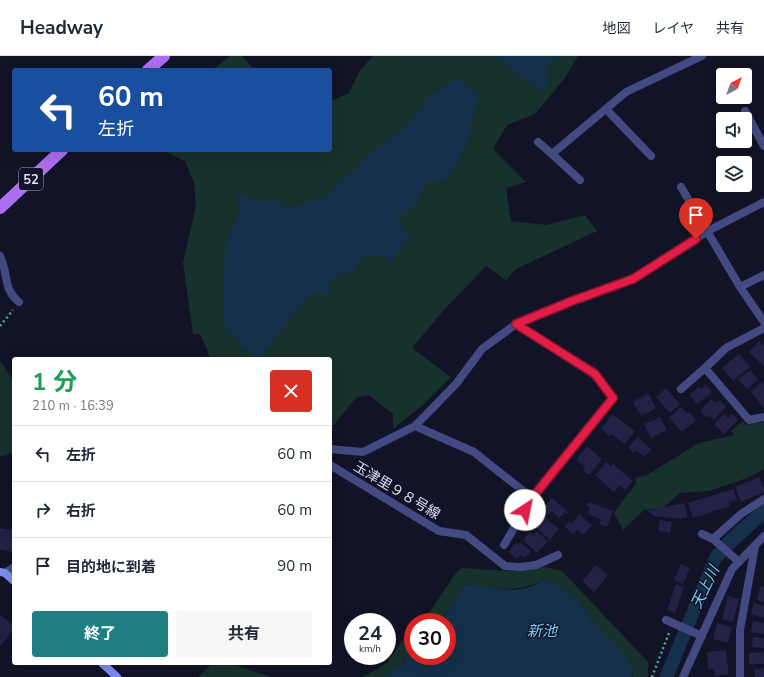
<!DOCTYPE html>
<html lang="ja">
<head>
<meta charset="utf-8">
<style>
  :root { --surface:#fff; --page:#f6f6f7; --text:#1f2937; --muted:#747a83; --line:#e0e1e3; --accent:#1e7e81 }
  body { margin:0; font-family:"Nunito Sans","Noto Sans JP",sans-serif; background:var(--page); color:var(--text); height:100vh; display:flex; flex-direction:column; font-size:15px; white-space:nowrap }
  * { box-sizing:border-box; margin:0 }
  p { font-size:13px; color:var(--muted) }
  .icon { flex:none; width:22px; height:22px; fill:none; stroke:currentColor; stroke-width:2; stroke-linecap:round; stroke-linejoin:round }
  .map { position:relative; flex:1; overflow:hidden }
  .side { position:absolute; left:12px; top:301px; width:320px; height:308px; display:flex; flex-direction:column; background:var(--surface); border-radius:4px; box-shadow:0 4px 16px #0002 }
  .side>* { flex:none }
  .banner { position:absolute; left:12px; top:12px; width:320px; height:84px; border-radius:4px; box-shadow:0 4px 16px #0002; background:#1a4fa0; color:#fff; overflow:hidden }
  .needle { width:26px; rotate:41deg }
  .controls { position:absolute; left:716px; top:12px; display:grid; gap:8px }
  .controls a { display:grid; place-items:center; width:36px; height:36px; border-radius:4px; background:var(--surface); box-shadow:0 4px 16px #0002; font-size:20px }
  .speed { position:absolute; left:344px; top:557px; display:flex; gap:8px; font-size:20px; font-weight:700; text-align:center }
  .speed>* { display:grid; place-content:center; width:52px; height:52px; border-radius:50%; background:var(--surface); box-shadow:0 4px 16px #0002; line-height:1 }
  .speed small { font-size:10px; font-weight:400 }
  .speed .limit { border:6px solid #d22; background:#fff; color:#111 }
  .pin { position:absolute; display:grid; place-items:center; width:34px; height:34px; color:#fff; margin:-41px -17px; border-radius:50% 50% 50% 0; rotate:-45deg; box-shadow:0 0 4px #0007 }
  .pin .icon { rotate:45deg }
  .me { position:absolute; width:44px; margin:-22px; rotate:34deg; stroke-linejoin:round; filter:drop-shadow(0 0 3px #0008) }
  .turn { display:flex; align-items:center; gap:14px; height:84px; padding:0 20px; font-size:18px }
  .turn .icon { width:52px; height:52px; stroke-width:2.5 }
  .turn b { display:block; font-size:28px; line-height:34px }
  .round { display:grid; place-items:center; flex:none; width:42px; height:42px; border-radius:4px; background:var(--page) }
  .headline { display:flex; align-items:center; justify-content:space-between; height:68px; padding:0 20px }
  h1 { font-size:24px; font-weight:700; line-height:30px; color:#1e9e55 }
  .cta { display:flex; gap:8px; margin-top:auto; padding:8px 20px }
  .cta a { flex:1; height:46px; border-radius:4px; background:var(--accent); color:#fff; font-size:16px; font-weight:700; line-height:46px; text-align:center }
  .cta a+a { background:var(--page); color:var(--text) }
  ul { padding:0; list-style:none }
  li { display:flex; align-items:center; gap:12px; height:56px; padding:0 20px; border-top:1px solid var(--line) }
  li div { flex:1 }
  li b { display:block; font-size:15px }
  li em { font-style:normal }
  header { display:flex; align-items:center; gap:24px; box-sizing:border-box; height:56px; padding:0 20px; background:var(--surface); border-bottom:1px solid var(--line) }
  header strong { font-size:19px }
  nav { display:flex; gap:22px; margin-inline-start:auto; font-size:14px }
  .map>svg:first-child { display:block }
  .green { fill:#17312c }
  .water { fill:#15304a }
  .building { fill:#232146 }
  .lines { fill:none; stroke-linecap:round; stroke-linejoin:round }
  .path { stroke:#3daf97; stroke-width:2.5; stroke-dasharray:2 3; stroke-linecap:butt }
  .street { stroke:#434a81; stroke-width:8 }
  .secondary { stroke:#7e8df1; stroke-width:8 }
  .primary { stroke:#ac6ff0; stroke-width:12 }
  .route-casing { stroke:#92132f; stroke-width:10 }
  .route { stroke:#e11d48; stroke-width:7 }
  .labels { text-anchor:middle; stroke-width:3; stroke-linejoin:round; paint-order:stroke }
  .shield { fill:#131327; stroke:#a0a1bb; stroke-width:1 }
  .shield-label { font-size:13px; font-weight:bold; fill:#dddefb }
  .street-label { font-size:14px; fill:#dddefb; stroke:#131327 }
  .water-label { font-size:15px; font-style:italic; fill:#76cbf1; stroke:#131327 }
</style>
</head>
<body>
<header>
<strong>Headway</strong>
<nav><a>地図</a><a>レイヤ</a><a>共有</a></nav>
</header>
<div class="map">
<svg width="764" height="621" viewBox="0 0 764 621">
  <rect width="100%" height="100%" fill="#131327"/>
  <path class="green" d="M230,0H242L254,14H212Z
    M373,0H578L564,23L535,58L507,69L493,93L526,126L506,132L511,165L547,169L585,159L597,175L516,213L506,224L486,210L444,254L412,292L451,321L423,349L393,373V358L369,339L356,342L330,373V303H211L200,278H193L183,207L196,149L194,127L185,105L168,97L166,94H330V45L348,38L360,15Z
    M0,304L14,326V396L0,401Z
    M743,365L746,369L764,366V413L747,422L709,435L680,437L663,452L644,454L623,474L614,457L636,427L635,422L647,419L699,387L734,379L731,375Z
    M545,511L562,515L648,606V621H632L633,619L617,592L592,565L579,546L544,524C515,538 496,532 465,528L441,566H423L453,521L461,512L507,515Z
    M413,574V589L402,609L382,621H363L387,607L402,585Z
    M213,607H229L271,621H198Z"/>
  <path class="water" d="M494,0H558L557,2L552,4L547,14L549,29L542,35Z
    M455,24L463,25L478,39L467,88L447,124L426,126L415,149L397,162L409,180L391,206L378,198L362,204L352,218L342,217L329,225L330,242L316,236L307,242L258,303H255L228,276L223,261V216L227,184L239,157L238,136L257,145L277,144L288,151L327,141L339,126L358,111L368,99L404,72L430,39Z
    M764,448V465L732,494L720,507L674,621H659L710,498L726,479L752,456Z
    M544,524L555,528L579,546L592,565L630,605L632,621H382L402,609L413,589V600H447V566H441L465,528L513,534L530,531Z"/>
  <path class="building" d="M759,285L763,289L764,288V310L749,296Z
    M739,298L750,311L733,325L722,312Z
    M750,314L758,323L747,333L738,323Z
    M762,326L764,329V352L751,336Z
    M706,329L712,336L697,348L689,339L699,331L701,333Z
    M666,332L680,348L670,357L656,341Z
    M648,337L656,352L641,360L633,346Z
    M711,343L716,347L719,344L726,351L714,364L710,360L708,362L700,355Z
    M681,351L687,357L689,356L696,364L682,376L669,362Z
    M612,358L635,375L625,388L611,378L610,380L601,373Z
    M724,358L728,362L732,358L738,364L724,378L714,368Z
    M660,361L667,374L651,382L644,368Z
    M638,381L651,393L644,401L636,394L634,397L628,392Z
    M587,390L602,403L589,419L583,414L585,411L576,404Z
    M606,406L611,410L613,408L633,425L625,434L620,429L614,436L595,419Z
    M759,421L764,432V436L741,446L735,431Z
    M733,433L737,444L729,446L730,450L693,462L688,447Z
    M552,442L568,456L567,458L565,456L559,462L552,455L548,459L542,453Z
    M589,446L613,455L607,471L600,468L601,463L588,458L590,451L587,450Z
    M684,447L688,461L680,463L654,460L647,455Z
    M540,457L559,473L550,484L535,471L540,466L535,462Z
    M579,458L592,469L583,479L577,474L573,478L565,471L570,465L572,467Z
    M660,464L672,466L670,477L658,474Z
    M0,472L14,474V496L0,494Z
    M536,475L548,485L537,497L523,484L530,476L533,479Z
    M520,486L531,495L525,502L521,499L517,503L508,496L515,487L518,489Z
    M681,508L690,512L683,528L674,524Z
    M596,509L608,519L594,536L582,525Z
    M676,528L684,531L675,557L667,554Z
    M760,530L764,531V546L757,544Z
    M728,540L739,543L733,566L722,563Z
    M754,547L764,550V562L751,558Z
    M0,559L14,569V572L0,591Z
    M753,565L764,567V578L751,576Z
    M717,567L732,571L728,587L713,583Z
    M753,581L764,582V592L752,591Z
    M726,594L729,618L715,620L714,613H708L707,596Z
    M764,596V608H749V597Z
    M764,612V621H755L754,614Z"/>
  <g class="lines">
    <path class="path" d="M0,270L13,254
      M652,621L669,577"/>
    <path class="street" d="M606,53L651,100
      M745,55L764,90
      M538,86L552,98
      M580,124L552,98L626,36L702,0
      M681,131L740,231L764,266
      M0,200C9,218 2,232 19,246
      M740,231L764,219
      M516,268L595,317L613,342L532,442
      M764,272L726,292L705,312L749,364L764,361
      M681,333L705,312
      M415,370L474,396L532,442L504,489
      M330,393L363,396L415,370L456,328L482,293L516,268L572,245L633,223L708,175L764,146
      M330,409L439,475L466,479L505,510L520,511L536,509L558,499
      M702,478L713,483L739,506
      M713,483L741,458L764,443
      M5,517L14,511
      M666,564L702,580
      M683,621L732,513L764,480
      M740,621V574L755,490"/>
    <path class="secondary" d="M0,516L5,517L14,525
      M102,607L117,621"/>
    <path class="primary" d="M148,14L164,0
      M0,152L62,94"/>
  </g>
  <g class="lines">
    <g class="route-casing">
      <path id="route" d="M525,454L532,442L613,342L595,318L516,268L572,245L633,223L696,183"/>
    </g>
    <use href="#route" class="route"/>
  </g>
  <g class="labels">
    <rect class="shield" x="19" y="112" width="24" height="22" rx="3"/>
    <g class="shield-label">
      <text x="31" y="128">52</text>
    </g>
    <g class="street-label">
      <text transform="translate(397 434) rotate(31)" y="5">玉津里９８号線</text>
    </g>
    <g class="water-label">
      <text transform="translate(705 531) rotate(-64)" y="5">天上川</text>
      <text x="542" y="580">新池</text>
    </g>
  </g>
</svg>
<div class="controls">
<a><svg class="needle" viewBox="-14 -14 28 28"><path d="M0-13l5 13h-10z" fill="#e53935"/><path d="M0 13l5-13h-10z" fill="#747a83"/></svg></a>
<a><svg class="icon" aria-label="sound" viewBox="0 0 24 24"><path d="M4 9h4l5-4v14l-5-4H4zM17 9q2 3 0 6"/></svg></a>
<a><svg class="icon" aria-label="layers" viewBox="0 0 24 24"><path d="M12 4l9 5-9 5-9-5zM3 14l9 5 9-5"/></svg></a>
</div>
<div class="speed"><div>24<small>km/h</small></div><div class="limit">30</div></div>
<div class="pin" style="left:696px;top:183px;background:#d93025"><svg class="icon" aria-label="arrive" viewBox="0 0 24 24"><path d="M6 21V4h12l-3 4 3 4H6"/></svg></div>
<svg class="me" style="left:525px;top:454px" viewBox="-20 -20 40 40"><circle r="19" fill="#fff"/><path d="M0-13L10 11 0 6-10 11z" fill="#e11d48"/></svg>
<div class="banner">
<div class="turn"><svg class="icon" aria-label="left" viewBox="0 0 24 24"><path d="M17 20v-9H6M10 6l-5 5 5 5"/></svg><div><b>60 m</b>左折</div></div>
</div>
<section class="side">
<div class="headline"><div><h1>1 分</h1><p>210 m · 16:39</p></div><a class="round" style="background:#d93025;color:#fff"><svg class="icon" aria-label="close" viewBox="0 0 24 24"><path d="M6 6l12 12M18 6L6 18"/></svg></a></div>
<ul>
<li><svg class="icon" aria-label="left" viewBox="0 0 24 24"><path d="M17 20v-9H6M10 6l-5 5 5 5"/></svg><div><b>左折</b></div><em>60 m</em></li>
<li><svg class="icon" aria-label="right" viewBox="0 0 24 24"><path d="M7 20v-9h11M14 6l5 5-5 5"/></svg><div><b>右折</b></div><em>60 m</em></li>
<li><svg class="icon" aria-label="arrive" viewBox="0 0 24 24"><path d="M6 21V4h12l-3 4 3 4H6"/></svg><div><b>目的地に到着</b></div><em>90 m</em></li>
</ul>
<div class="cta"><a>終了</a><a>共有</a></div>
</section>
</div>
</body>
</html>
